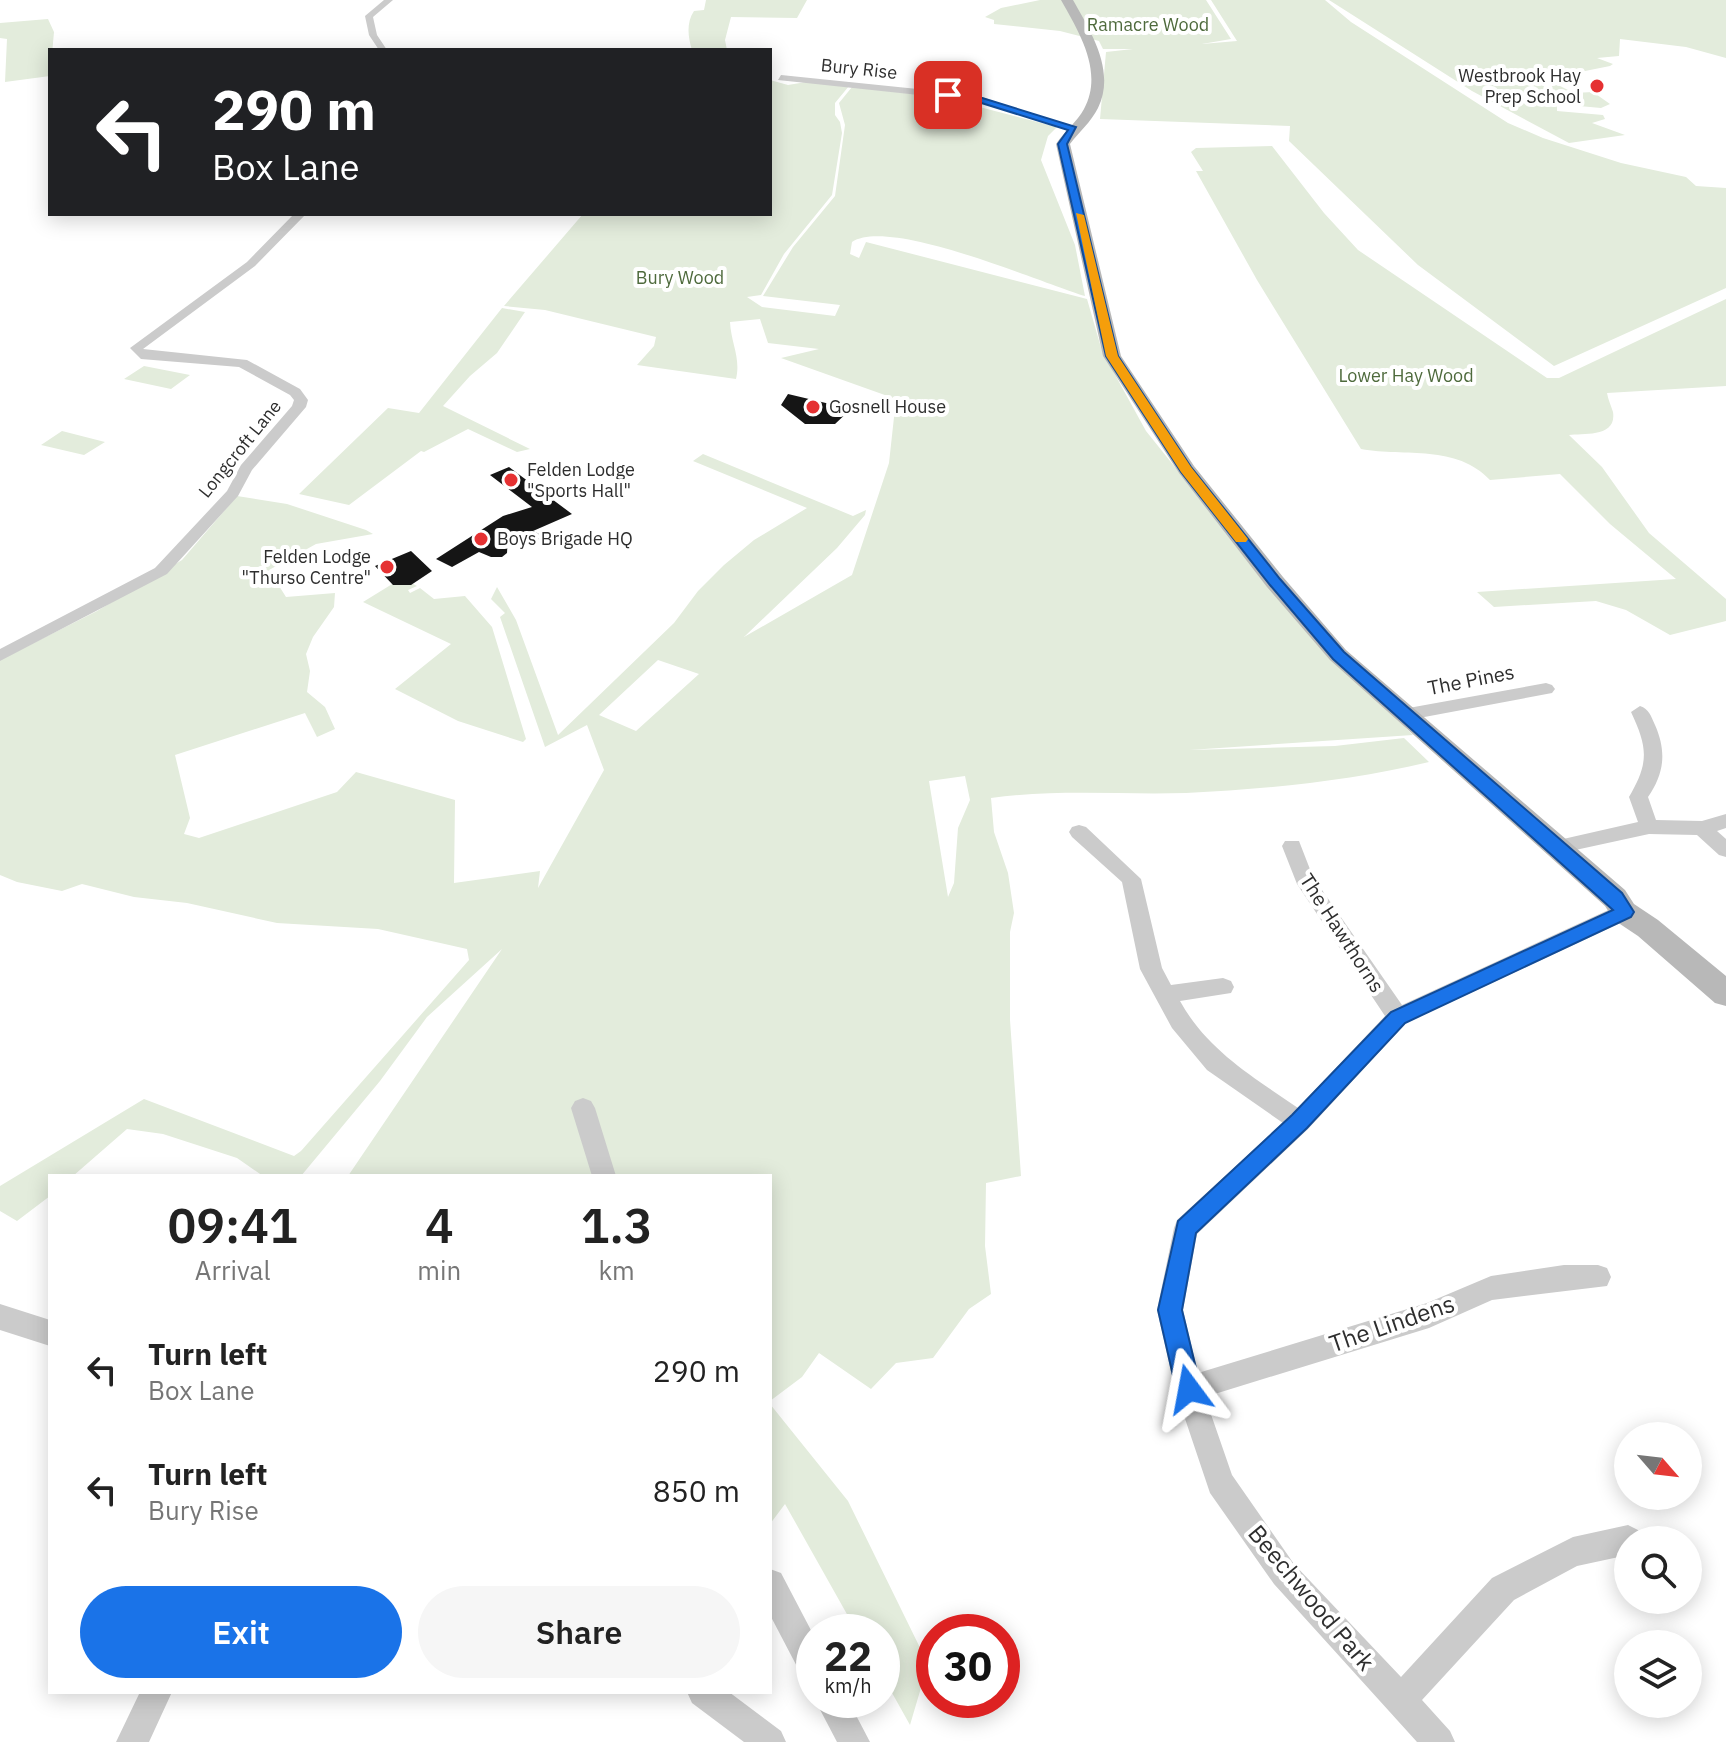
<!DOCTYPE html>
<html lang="en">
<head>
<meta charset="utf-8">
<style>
  :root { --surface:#fff; --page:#f6f6f6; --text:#222; --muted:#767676; --accent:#1a73e8 }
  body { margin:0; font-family:"IBM Plex Sans",sans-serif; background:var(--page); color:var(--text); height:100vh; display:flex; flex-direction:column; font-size:30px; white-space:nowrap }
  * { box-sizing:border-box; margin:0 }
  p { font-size:26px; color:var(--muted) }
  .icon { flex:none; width:44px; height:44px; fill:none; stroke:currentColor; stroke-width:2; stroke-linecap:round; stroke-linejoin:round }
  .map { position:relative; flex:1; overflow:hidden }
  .sheet { position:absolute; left:48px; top:1174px; width:724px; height:520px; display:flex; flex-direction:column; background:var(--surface); border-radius:0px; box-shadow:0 4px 20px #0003 }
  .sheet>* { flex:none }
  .top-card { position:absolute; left:48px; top:48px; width:724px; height:168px; border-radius:0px; box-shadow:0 4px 20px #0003; background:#202124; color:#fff; overflow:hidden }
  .needle { width:52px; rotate:118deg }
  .controls { position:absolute; left:1614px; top:1422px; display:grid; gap:16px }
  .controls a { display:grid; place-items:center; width:88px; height:88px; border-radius:50%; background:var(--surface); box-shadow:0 4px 20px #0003; font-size:40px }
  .speed { position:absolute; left:796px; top:1614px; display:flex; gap:16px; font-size:40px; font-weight:700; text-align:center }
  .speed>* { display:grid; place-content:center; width:104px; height:104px; border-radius:50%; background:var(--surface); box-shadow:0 4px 20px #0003; line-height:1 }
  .speed small { font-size:20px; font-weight:400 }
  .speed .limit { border:12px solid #d22; background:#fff; color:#111 }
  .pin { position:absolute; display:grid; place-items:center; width:68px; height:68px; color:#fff; margin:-34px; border-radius:16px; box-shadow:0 4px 12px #0006 }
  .me { position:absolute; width:88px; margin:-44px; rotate:347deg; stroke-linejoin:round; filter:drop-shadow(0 0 6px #0008) }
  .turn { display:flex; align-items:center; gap:28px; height:168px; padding:0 32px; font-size:36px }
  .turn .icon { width:104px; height:104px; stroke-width:2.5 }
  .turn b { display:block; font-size:56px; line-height:68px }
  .eta { display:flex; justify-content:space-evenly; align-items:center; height:136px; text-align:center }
  .eta b { font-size:48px; font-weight:600; line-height:56px }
  .primary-button { display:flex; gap:16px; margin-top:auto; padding:16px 32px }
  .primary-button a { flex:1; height:92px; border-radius:48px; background:var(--accent); color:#fff; font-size:32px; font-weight:600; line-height:92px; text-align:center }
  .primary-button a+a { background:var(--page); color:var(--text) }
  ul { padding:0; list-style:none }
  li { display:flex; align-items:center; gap:24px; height:120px; padding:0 32px }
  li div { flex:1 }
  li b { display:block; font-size:30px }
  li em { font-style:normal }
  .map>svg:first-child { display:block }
  .green { fill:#e3ecdc; fill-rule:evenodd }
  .building { fill:#151515 }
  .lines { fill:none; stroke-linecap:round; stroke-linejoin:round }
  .minor { fill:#cbcbcb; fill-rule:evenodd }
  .secondary { fill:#b8b8b8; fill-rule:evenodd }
  .route { fill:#1a73e8; stroke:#114b97; stroke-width:2 }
  .slow { fill:#f59e0b }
  .poi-dot { fill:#e53132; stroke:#fff; stroke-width:3 }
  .labels { text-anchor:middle; stroke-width:8; stroke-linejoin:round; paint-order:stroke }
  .far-park-label { font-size:18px; fill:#4e6a3c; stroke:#fff }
  .far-street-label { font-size:18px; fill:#2e2e2e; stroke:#fff }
  .far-poi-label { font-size:18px; fill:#2e2e2e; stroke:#fff; text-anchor:start }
  .street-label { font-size:20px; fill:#2e2e2e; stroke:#fff }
  .near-street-label { font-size:24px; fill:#2e2e2e; stroke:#fff }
</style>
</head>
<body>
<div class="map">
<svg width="1726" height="1742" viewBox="0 0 1726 1742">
  <rect width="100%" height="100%" fill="#fff"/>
  <path class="green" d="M706,0H807L797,18L731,17L725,40L727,50H692C688,37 686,23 694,11L704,10Z
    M1040,0H1206L1231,39L1202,44L1237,41L1211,0H1325L1351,22L1508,123L1543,138L1621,163L1686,177L1696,186L1726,188V288L1554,366L1418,265L1289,141L1290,126L1100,119L1106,52L1133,49H1103L1099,41L1060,31L994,24V20L985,17L1001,8Z
    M1329,0H1726V58L1686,47L1620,39L1619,56L1597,58L1613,64L1610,66L1585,71L1549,68L1553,73L1499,82L1523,86L1534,83L1531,81L1558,77L1571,82L1558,85L1574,93L1593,92L1610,104L1601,108L1557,104V111L1603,115L1605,119L1592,123L1625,135L1569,143L1472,91Z
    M48,19L54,32L50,76L5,82L7,39L0,38V23Z
    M770,80L788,85L806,82L849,86L835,103V115L840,122L842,133L832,195L784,254L761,295L747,297L762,307L835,316L840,305L763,296L793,247L835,196L845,125L839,103L852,87L941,97L1057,127L1048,136L1041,160L1075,245L1085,296C1039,282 890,217 852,242L850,254L859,258L866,242L1087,299L1102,351L1146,431L1308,633L1413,735L1189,750L1335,746L1404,738L1429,762C1349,781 1269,789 1186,793C1121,795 1056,789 991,798L994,832L1008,873L1014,913L1010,932V1020L1021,1176L986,1183L985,1246L991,1294L969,1309L933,1358L896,1363L871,1389L819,1353L802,1377L770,1401V1176H348L502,949L427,1017L380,1081L301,1176H263L237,1158L163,1134L127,1129L73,1176H50V1196L17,1221L0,1211V1186L144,1099L294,1156L301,1151L469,960L467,949L378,929L277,923L187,903L134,897L82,884L62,891L17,882L0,875V660L97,611L182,560L237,496L287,504L366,530L373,534L316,544L269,570L286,597L335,593L334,607L313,637L306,654L310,671L307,692L325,707L335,729L317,737L305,713L175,755L190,818L184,834L199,838L337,792L356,772L455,800L454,883L540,871L538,888L604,770L587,725L545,747L500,617L505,613L491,599L497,587L516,620L558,735L674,623L698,591L724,565L754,540L807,508L693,461L703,454L853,516L866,510L865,515L837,548L744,637L852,575L889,463L896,399L781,358L819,349L768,343L760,319L730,322C731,343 741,358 736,379L637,365L654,346L656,337L545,310L504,306L583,214H770ZM658,660L699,674L636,731L599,715ZM965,776L970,800L958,828L954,883L948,897L929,781Z
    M1272,146L1324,213L1358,250L1547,378H1559L1726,299V386L1607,393C1608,399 1611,406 1613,412C1617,438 1583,433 1569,435L1602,467L1649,533L1726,599V621L1670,635L1626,610L1596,601L1494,607L1477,592L1676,579L1610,524L1560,474L1490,480C1456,444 1406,457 1361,449L1257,280L1196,171H1203L1191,152L1196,148Z
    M502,308L525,312L497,353L470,376L443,406L530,449L517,452L468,429L424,452L421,451L349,505L299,494L388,408L419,413Z
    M144,366L190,375L171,389L124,379Z
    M62,431L105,442L84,455L41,445Z
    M402,578L417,586L408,590L410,593L420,588L434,599L465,596L492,627L526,739L523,742L458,721L395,689L451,644L363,602Z
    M770,1404L848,1501L928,1664L910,1725L882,1675V1632H857L785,1504L770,1524Z"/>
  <path class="building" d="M788,394L851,409L835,424H805L781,405Z
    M509,467L572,514L533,531L548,538L533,548L508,535L507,553L502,557H491L479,552L452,567L436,559L503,516L532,507L490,475Z
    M411,551L432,571L411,585H393L375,566Z"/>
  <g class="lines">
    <path class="minor" d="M384,0H393L373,17L377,35L387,50H379L369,35L365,16Z
      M781,75L976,95L1078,129L1070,131L975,101L778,80Z
      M294,214H306L255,266L143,349L247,360L300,389L308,400L306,407L252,470L238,496L167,574L0,661V649L155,568L227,491L241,465L292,406L294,400L290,395L239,367L141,359L130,348L247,262Z
      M1546,683L1552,685L1555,689L1552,693L1403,721L1394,715L1403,709Z
      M1640,706C1649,709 1651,716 1655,725C1667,752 1664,774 1648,797L1656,820L1702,821L1726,814V828L1717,831L1726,839V857L1719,855L1697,835L1649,834L1557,854L1550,852L1547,847L1550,842L1638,822L1629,797C1649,763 1648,748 1631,712Z
      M1079,825L1086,827L1141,879L1162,968L1171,985L1223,978L1231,981L1234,987L1231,993L1180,1001C1207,1050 1253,1077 1298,1108L1385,1016L1297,884L1282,846L1285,841H1299L1313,877L1402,1005L1617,906H1631L1634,912L1631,918L1406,1023L1308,1129L1197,1234L1183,1310L1198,1373L1427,1303L1491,1276L1564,1265H1598L1607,1268L1611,1277L1607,1286L1492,1300L1429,1328L1205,1397L1232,1475L1294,1564L1401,1677L1492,1578L1573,1537L1628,1525L1638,1530L1643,1540H1628V1555L1577,1566L1514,1600L1422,1700L1450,1731L1455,1742H1417L1274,1584L1210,1493L1175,1389L1157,1310L1174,1228L1177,1220L1283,1123L1207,1070L1172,1028L1140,969L1122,882L1072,837L1069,832L1072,827Z
      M583,1098L591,1101L595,1108L616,1176H592L571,1108L575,1101Z
      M0,1304L50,1320V1346L0,1330Z
      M770,1569L781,1573L814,1636V1682L803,1678L770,1615Z
      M140,1692H172L149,1742H116Z
      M687,1692H729L781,1731L786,1742H744L692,1703Z
      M815,1700H848L870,1742H837Z"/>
    <path class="secondary" d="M1061,0H1073C1091,32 1116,71 1098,108C1091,122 1079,132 1070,144L1121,356L1194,466L1283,577L1346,650L1625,890L1634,904L1658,920L1726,976V1006L1715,1003L1638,936L1614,920L1605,906L1330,660L1267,587L1179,473L1103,356L1056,144C1064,132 1077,122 1084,109C1104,72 1079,32 1061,0Z"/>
  </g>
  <path class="route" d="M948,93L979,97L1076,127L1067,144L1118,356L1191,467L1280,579L1344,652L1622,893L1634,912L1631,917L1405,1023L1307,1128L1196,1233L1182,1310L1201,1389L1198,1398L1189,1402L1180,1398L1176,1389L1158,1310L1178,1221L1292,1115L1391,1012L1613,910L1333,659L1270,585L1181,472L1106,356L1058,144L1068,130L975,101L945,97Z"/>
  <path class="slow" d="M1076,213L1084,215L1118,356L1191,467L1248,539L1246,542H1236L1181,472L1106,356Z"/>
  <g class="poi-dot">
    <circle cx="1597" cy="86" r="8"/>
    <circle cx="813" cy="407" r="8"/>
    <circle cx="511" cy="480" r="8"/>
    <circle cx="481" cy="539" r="8"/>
    <circle cx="387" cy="567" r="8"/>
  </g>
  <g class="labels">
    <g class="far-park-label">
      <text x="1148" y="31">Ramacre Wood</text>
      <text x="680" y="284">Bury Wood</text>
      <text x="1406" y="382">Lower Hay Wood</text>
    </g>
    <g class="far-street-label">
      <text transform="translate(859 69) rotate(6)" y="6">Bury Rise</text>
      <text transform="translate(240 449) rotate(-51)" y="6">Longcroft Lane</text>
    </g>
    <g class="far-poi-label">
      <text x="1581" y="82" text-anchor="end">Westbrook Hay<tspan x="1581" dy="21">Prep School</tspan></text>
      <text x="829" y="413">Gosnell House</text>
      <text x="527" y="476">Felden Lodge<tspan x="527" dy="21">"Sports Hall"</tspan></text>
      <text x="497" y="545">Boys Brigade HQ</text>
      <text x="371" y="563" text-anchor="end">Felden Lodge<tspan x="371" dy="21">"Thurso Centre"</tspan></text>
    </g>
    <g class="street-label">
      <text transform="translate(1471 680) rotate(-11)" y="7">The Pines</text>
      <text transform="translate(1342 933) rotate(57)" y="7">The Hawthorns</text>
    </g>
    <g class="near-street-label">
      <text transform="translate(1392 1324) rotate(-19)" y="8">The Lindens</text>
      <text transform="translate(1311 1598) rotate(50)" y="8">Beechwood Park</text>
    </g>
  </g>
</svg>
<div class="controls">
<a><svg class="needle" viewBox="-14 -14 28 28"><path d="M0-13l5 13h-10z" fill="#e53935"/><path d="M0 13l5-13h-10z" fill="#767676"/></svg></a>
<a><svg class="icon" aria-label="search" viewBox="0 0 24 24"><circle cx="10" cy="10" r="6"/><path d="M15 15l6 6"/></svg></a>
<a><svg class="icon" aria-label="layers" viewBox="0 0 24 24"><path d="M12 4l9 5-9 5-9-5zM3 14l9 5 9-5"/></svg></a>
</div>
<div class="speed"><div>22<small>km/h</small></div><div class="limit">30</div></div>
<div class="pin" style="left:948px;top:95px;background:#d93025"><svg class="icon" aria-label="arrive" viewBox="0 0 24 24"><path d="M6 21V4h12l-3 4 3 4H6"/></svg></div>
<svg class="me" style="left:1189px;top:1389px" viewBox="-20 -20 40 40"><path d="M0-17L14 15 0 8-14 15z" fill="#1a73e8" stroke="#fff" stroke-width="4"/></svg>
<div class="top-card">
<div class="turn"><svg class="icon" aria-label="left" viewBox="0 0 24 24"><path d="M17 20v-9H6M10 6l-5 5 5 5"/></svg><div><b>290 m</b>Box Lane</div></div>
</div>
<section class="sheet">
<div class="eta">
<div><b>09:41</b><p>Arrival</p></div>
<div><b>4</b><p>min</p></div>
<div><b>1.3</b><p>km</p></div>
</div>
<ul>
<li><svg class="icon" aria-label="left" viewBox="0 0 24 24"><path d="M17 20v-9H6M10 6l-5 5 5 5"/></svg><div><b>Turn left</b><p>Box Lane</p></div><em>290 m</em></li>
<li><svg class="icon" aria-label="left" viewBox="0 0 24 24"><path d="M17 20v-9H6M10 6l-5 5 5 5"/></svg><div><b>Turn left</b><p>Bury Rise</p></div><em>850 m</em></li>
</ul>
<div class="primary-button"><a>Exit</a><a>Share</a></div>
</section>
</div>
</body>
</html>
